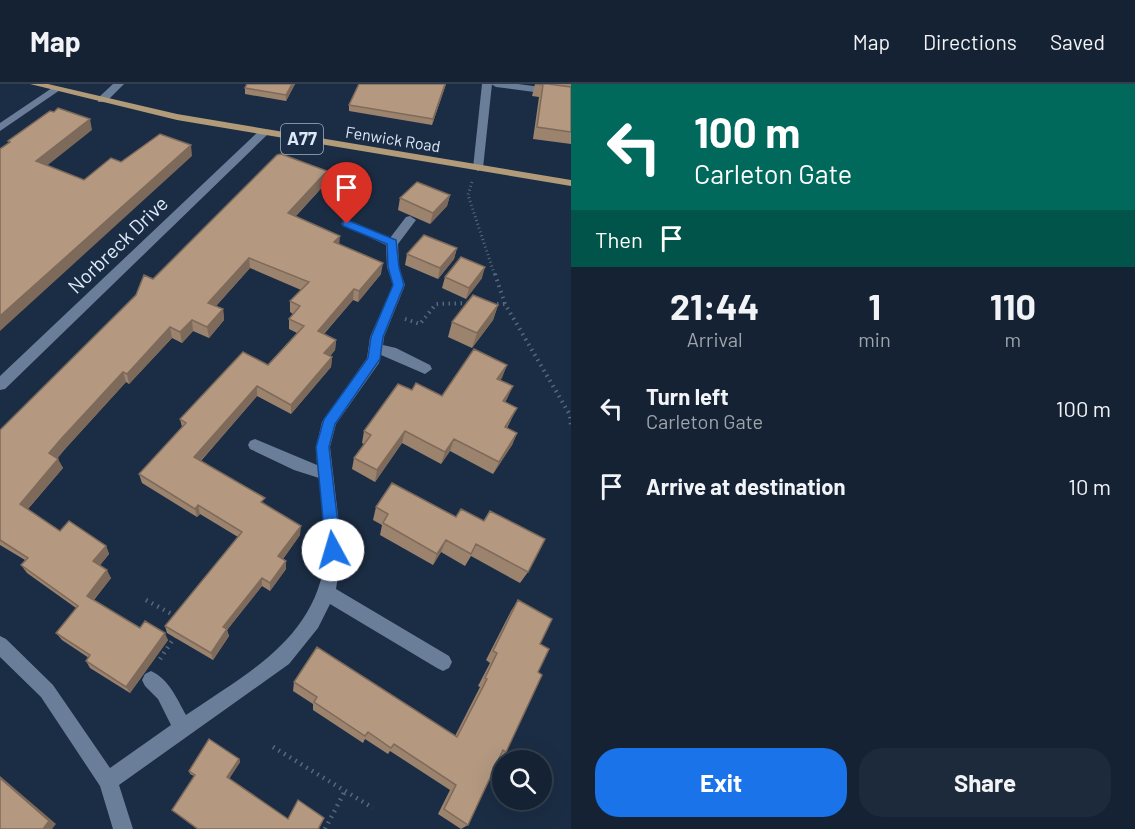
<!DOCTYPE html>
<html lang="en">
<head>
<meta charset="utf-8">
<style>
  :root { --surface:#142233; --page:#1d2a3b; --text:#f1f3f6; --muted:#9da4ac; --line:#333f4e; --accent:#1a73e8 }
  body { margin:0; font-family:Barlow,sans-serif; background:var(--page); color:var(--text); height:100vh; display:flex; flex-direction:column; font-size:22px; white-space:nowrap }
  * { box-sizing:border-box; margin:0 }
  p { font-size:20px; color:var(--muted) }
  .icon { flex:none; width:33px; height:33px; fill:none; stroke:currentColor; stroke-width:2; stroke-linecap:round; stroke-linejoin:round }
  .map { position:relative; flex:1; overflow:hidden }
  .panel { display:flex; flex-direction:column; background:var(--surface); width:564px }
  .panel>* { flex:none }
  .top-card { background:#00695c; color:#fff; overflow:hidden }
  .fabs { position:absolute; left:492px; top:666px; display:grid; gap:12px }
  .fabs a { display:grid; place-items:center; width:60px; height:60px; border-radius:50%; background:var(--surface); box-shadow:0 6px 24px #0002,0 0 0 2px var(--line); font-size:30px }
  .pin { position:absolute; display:grid; place-items:center; width:51px; height:51px; color:#fff; margin:-62px -26px; border-radius:50% 50% 50% 0; rotate:-45deg; box-shadow:0 0 6px #0007 }
  .pin .icon { rotate:45deg }
  .me { position:absolute; width:66px; margin:-33px; rotate:354deg; stroke-linejoin:round; filter:drop-shadow(0 0 4px #0008) }
  .turn { display:flex; align-items:center; gap:21px; height:126px; padding:0 24px; font-size:27px }
  .turn .icon { width:78px; height:78px; stroke-width:2.5 }
  .turn b { display:block; font-size:42px; line-height:51px }
  .then { display:flex; align-items:center; height:57px; padding:0 24px; background:#0003; gap:12px; font-size:22px }
  .eta { display:flex; justify-content:space-evenly; align-items:center; height:102px; text-align:center }
  .eta b { font-size:36px; font-weight:700; line-height:42px }
  .primary-button { display:flex; gap:12px; margin-top:auto; padding:12px 24px }
  .primary-button a { flex:1; height:69px; border-radius:24px; background:var(--accent); color:#fff; font-size:24px; font-weight:700; line-height:69px; text-align:center }
  .primary-button a+a { background:var(--page); color:var(--text) }
  ul { padding:0; list-style:none }
  li { display:flex; align-items:center; gap:18px; height:78px; padding:0 24px }
  li div { flex:1 }
  li b { display:block; font-size:22px }
  li em { font-style:normal }
  header { display:flex; align-items:center; gap:36px; box-sizing:border-box; height:84px; padding:0 30px; background:var(--surface); border-bottom:2px solid var(--line) }
  header strong { font-size:28px }
  nav { display:flex; gap:33px; margin-inline-start:auto; font-size:21px }
  main { display:flex; flex:1; min-height:0 }
  .map>svg:first-child { display:block }
  .lines { fill:none; stroke-linecap:round; stroke-linejoin:round }
  .path-far2 { stroke:#58687d; stroke-width:3; stroke-dasharray:1 3; stroke-linecap:butt }
  .path-far1 { stroke:#58687d; stroke-width:4; stroke-dasharray:1.5 4.5; stroke-linecap:butt }
  .path { stroke:#58687d; stroke-width:4.5; stroke-dasharray:1.5 5; stroke-linecap:butt }
  .service { fill:#6a7e9a; fill-rule:evenodd }
  .minor { fill:#6a7e9a; fill-rule:evenodd }
  .primary { fill:#b29b78; fill-rule:evenodd }
  .wall { fill:#9b836e }
  .shaded-wall { fill:#7e6a5a }
  .building { fill:#b49880; stroke:#7e6a5a; stroke-width:1.5 }
  .route { fill:#1a73e8; stroke:#114b97; stroke-width:1.5 }
  .labels { text-anchor:middle; stroke-width:6; stroke-linejoin:round; paint-order:stroke }
  .far-street-label { font-size:16px; fill:#dee9f8; stroke:#1b2d44 }
  .shield { fill:#1b2d44; stroke:#a4b1c2; stroke-width:1.5 }
  .shield-label { font-size:18px; font-weight:bold; fill:#dee9f8 }
  .street-label { font-size:20px; fill:#dee9f8; stroke:#1b2d44 }
</style>
</head>
<body>
<header>
<strong>Map</strong>
<nav><a>Map</a><a>Directions</a><a>Saved</a></nav>
</header>
<main>
<div class="map">
<svg width="571" height="745" viewBox="0 0 571 745">
  <rect width="100%" height="100%" fill="#1b2d44"/>
  <g class="lines">
    <path class="path-far2" d="M472,98L468,111L495,192"/>
    <path class="path-far1" d="M495,190L505,220L570,331L571,343
      M491,220H505
      M405,235L420,240L436,220L471,219"/>
    <path class="path" d="M146,516L177,533
      M160,575L176,551
      M273,663L373,724
      M325,745L345,707"/>
    <path class="service" d="M491,0H518L571,7V13L496,3Z"/>
    <path class="minor" d="M113,0H124L106,18H98V14Z
      M482,0H492L483,84L478,87L473,84Z
      M52,4L60,6L0,47V39Z
      M263,46L268,49L267,51L5,305L0,306V292L259,47Z
      M410,132L416,136L398,160L399,183L405,201L384,253L383,261L396,264L430,281L432,285L425,290L381,271L379,279L336,340L330,363L342,466L336,505L449,572L452,578L449,584L443,587L437,584L330,520L318,544L289,580L119,701L133,745H113L100,702L41,613L0,573V552L6,555L53,601L110,684L171,641L158,615L145,602L142,596L145,590L151,587C169,595 177,615 186,631C250,587 318,554 326,468C327,444 321,418 319,394L294,386L250,365L248,361L250,357L255,355L317,381L316,363L322,338L367,274L370,253L393,201L387,183L386,161L341,140L347,136L351,137L390,154L406,133Z"/>
    <path class="primary" d="M30,0H48L177,30L571,96V102L177,36Z"/>
  </g>
  <path class="wall" d="M295,0L286,17L245,10V4Z
    M446,0L432,41L349,27V21Z
    M535,0H571V60L533,55L539,13L532,12Z
    M327,98L296,132L340,161L381,190L358,218L353,216L324,250L336,256L335,266L330,272L332,273L331,283L291,330L257,312L201,377L265,421L300,451L283,475L286,485L270,507L262,502L227,546L229,552L213,576L167,549L165,542L238,453L200,430L197,433L142,399L139,390L182,343L180,335L268,281L297,249L289,245V235L293,230L290,228V217L301,206L250,184L216,222L223,225L224,236L209,254L193,247L182,259L172,254L129,300L126,298L65,365L57,374L63,384L28,425L60,447L106,462L109,470L100,481L111,494L94,516L140,544L168,556L130,609L90,584L86,577L89,574L62,556L56,549L76,524L27,489L21,481L25,476L0,461V346L153,195Z
    M450,111L447,122L430,140L398,126L400,114Z
    M457,164L454,175L438,195L405,181L407,170Z
    M445,193L482,194L466,215L442,204Z
    M498,221L493,236L472,264L448,253L452,238Z
    M507,281L500,296L513,302L505,318L511,336L507,344L517,349L512,361L493,390L450,367L441,380L402,359L375,398L352,385L354,374L364,360L362,359L364,347L412,306L442,312Z
    M392,399L528,488L520,499L471,472L465,482L441,468L433,481L380,451L382,441L373,436L376,423Z
    M518,516L540,560L538,588L506,668L499,675L468,741L461,745L438,730L450,706L390,667L388,670L365,655L363,659L313,626V620L293,607L294,598L455,652L480,603L478,602L490,579L486,576L511,527Z
    M239,675L240,678L229,695L288,735L324,734L319,745H197L172,726L194,692L190,690L189,687Z"/>
  <path class="shaded-wall" d="M292,0H295L286,17V11Z
    M445,0H446L432,41L433,35Z
    M90,35L92,46L39,88L36,77Z
    M191,61L192,72L0,247V232Z
    M327,87V98L288,140V129Z
    M450,111L447,122L430,140L433,129Z
    M340,152L339,163L334,158Z
    M457,164L454,175L438,195L440,184Z
    M249,174L250,184L209,230L208,219Z
    M383,179L381,190L358,218L359,207Z
    M485,183L482,194L466,215L469,204Z
    M354,205L353,216L317,257L318,247Z
    M498,221L493,236L472,264L477,249Z
    M223,225L224,236L209,254L207,243Z
    M192,236L193,247L182,259L180,248Z
    M170,243L172,254L129,300L127,290Z
    M336,256L335,266L324,280V269Z
    M332,273L331,283L291,330V321Z
    M507,281L502,294L492,308L497,295Z
    M123,288L126,298L65,365L54,379L49,369L61,355Z
    M257,302V312L196,382L194,373Z
    M513,302L507,315L498,330L503,317Z
    M517,324L511,336L499,355L505,343Z
    M405,347L402,359L375,398L377,386Z
    M517,349L512,361L493,390L499,378Z
    M454,355L450,367L441,380L445,368Z
    M58,375L63,384L25,428L20,420Z
    M198,421L200,430L197,433L195,425Z
    M301,442L300,451L279,480L278,472Z
    M446,456L441,468L433,481L437,470Z
    M106,462L109,470L97,485L93,477Z
    M286,477V485L270,507V499Z
    M107,486L111,494L91,519L87,512Z
    M262,494V502L227,546L229,552L213,576L211,569L223,543Z
    M165,549L168,556L130,609L126,603Z
    M239,675L240,678L228,696L227,693Z
    M0,692L56,740L52,745H43L0,694Z"/>
  <path class="building" d="M247,0H292L286,11L245,4Z
    M359,0H445L433,35L349,21Z
    M535,0H548L571,3V48L537,43L543,1Z
    M58,24L90,35L36,77L84,96L111,74L121,78L160,50L191,61L0,232V65L10,58L8,57L50,27L54,28Z
    M281,70L327,87L288,129L340,152L334,158L383,179L359,207L354,205L318,247L336,256L324,269L332,273L291,321L257,302L194,373L265,414L261,418L301,442L278,472L286,477L270,499L262,494L223,543L227,545L211,569L165,542L242,448L198,421L195,425L139,390L186,339L180,335L243,268L268,281L304,242L289,235L300,222L290,217L309,198L249,174L208,219L223,225L207,243L192,236L180,248L170,243L127,290L123,288L61,355L49,369L58,375L20,420L60,447L69,437L106,462L93,477L107,486L87,512L140,544L145,537L165,549L126,603L86,577L90,571L56,549L78,522L21,481L28,474L0,456V346L136,211L144,191L153,195L277,71Z
    M417,98L450,111L433,129L400,114Z
    M424,151L457,164L440,184L407,170Z
    M461,173L485,183L469,204L445,193Z
    M473,211L498,221L477,249L452,238Z
    M474,265L507,281L497,295L513,302L503,317L517,324L505,343L517,349L499,378L454,355L445,368L405,347L377,386L354,374L371,351L364,347L398,300L412,306L416,299L442,312Z
    M392,399L456,433L461,425L484,437L490,427L545,455L528,488L476,460L471,470L446,456L437,470L383,439L388,430L376,423Z
    M518,516L552,535L540,560L549,565L538,588L542,591L506,668L503,666L468,741L444,725L456,701L394,660L391,664L368,648L365,652L314,618L317,613L294,598L317,563L457,653L487,595L485,594L497,569L493,567Z
    M209,655L239,675L227,693L288,735L298,716L324,734L318,745H198L172,726L195,691L189,687Z
    M0,694L49,737L43,745H0Z"/>
  <path class="route" d="M347,136L396,156L399,183L404,201L383,253L380,275L335,340L329,363L341,466L339,471L333,473L328,471L326,466L316,363L324,335L368,274L371,253L393,201L388,183L387,160L343,142V137Z"/>
  <g class="labels">
    <g class="far-street-label">
      <text transform="translate(393 55) rotate(9)" y="6">Fenwick Road</text>
    </g>
    <rect class="shield" x="281" y="40" width="42" height="30" rx="4.5"/>
    <g class="shield-label">
      <text x="302" y="61">A77</text>
    </g>
    <g class="street-label">
      <text transform="translate(118 161) rotate(-44)" y="7">Norbreck Drive</text>
    </g>
  </g>
</svg>
<div class="fabs">
<a><svg class="icon" aria-label="search" viewBox="0 0 24 24"><circle cx="10" cy="10" r="6"/><path d="M15 15l6 6"/></svg></a>
</div>
<div class="pin" style="left:347px;top:140px;background:#d93025"><svg class="icon" aria-label="arrive" viewBox="0 0 24 24"><path d="M6 21V4h12l-3 4 3 4H6"/></svg></div>
<svg class="me" style="left:333px;top:466px" viewBox="-20 -20 40 40"><circle r="19" fill="#fff"/><path d="M0-13L10 11 0 6-10 11z" fill="#1a73e8"/></svg>
</div>
<section class="panel">
<div class="top-card">
<div class="turn"><svg class="icon" aria-label="left" viewBox="0 0 24 24"><path d="M17 20v-9H6M10 6l-5 5 5 5"/></svg><div><b>100 m</b>Carleton Gate</div></div>
<div class="then">Then<svg class="icon" aria-label="arrive" viewBox="0 0 24 24"><path d="M6 21V4h12l-3 4 3 4H6"/></svg></div>
</div>
<div class="eta">
<div><b>21:44</b><p>Arrival</p></div>
<div><b>1</b><p>min</p></div>
<div><b>110</b><p>m</p></div>
</div>
<ul>
<li><svg class="icon" aria-label="left" viewBox="0 0 24 24"><path d="M17 20v-9H6M10 6l-5 5 5 5"/></svg><div><b>Turn left</b><p>Carleton Gate</p></div><em>100 m</em></li>
<li><svg class="icon" aria-label="arrive" viewBox="0 0 24 24"><path d="M6 21V4h12l-3 4 3 4H6"/></svg><div><b>Arrive at destination</b></div><em>10 m</em></li>
</ul>
<div class="primary-button"><a>Exit</a><a>Share</a></div>
</section>
</main>
</body>
</html>
